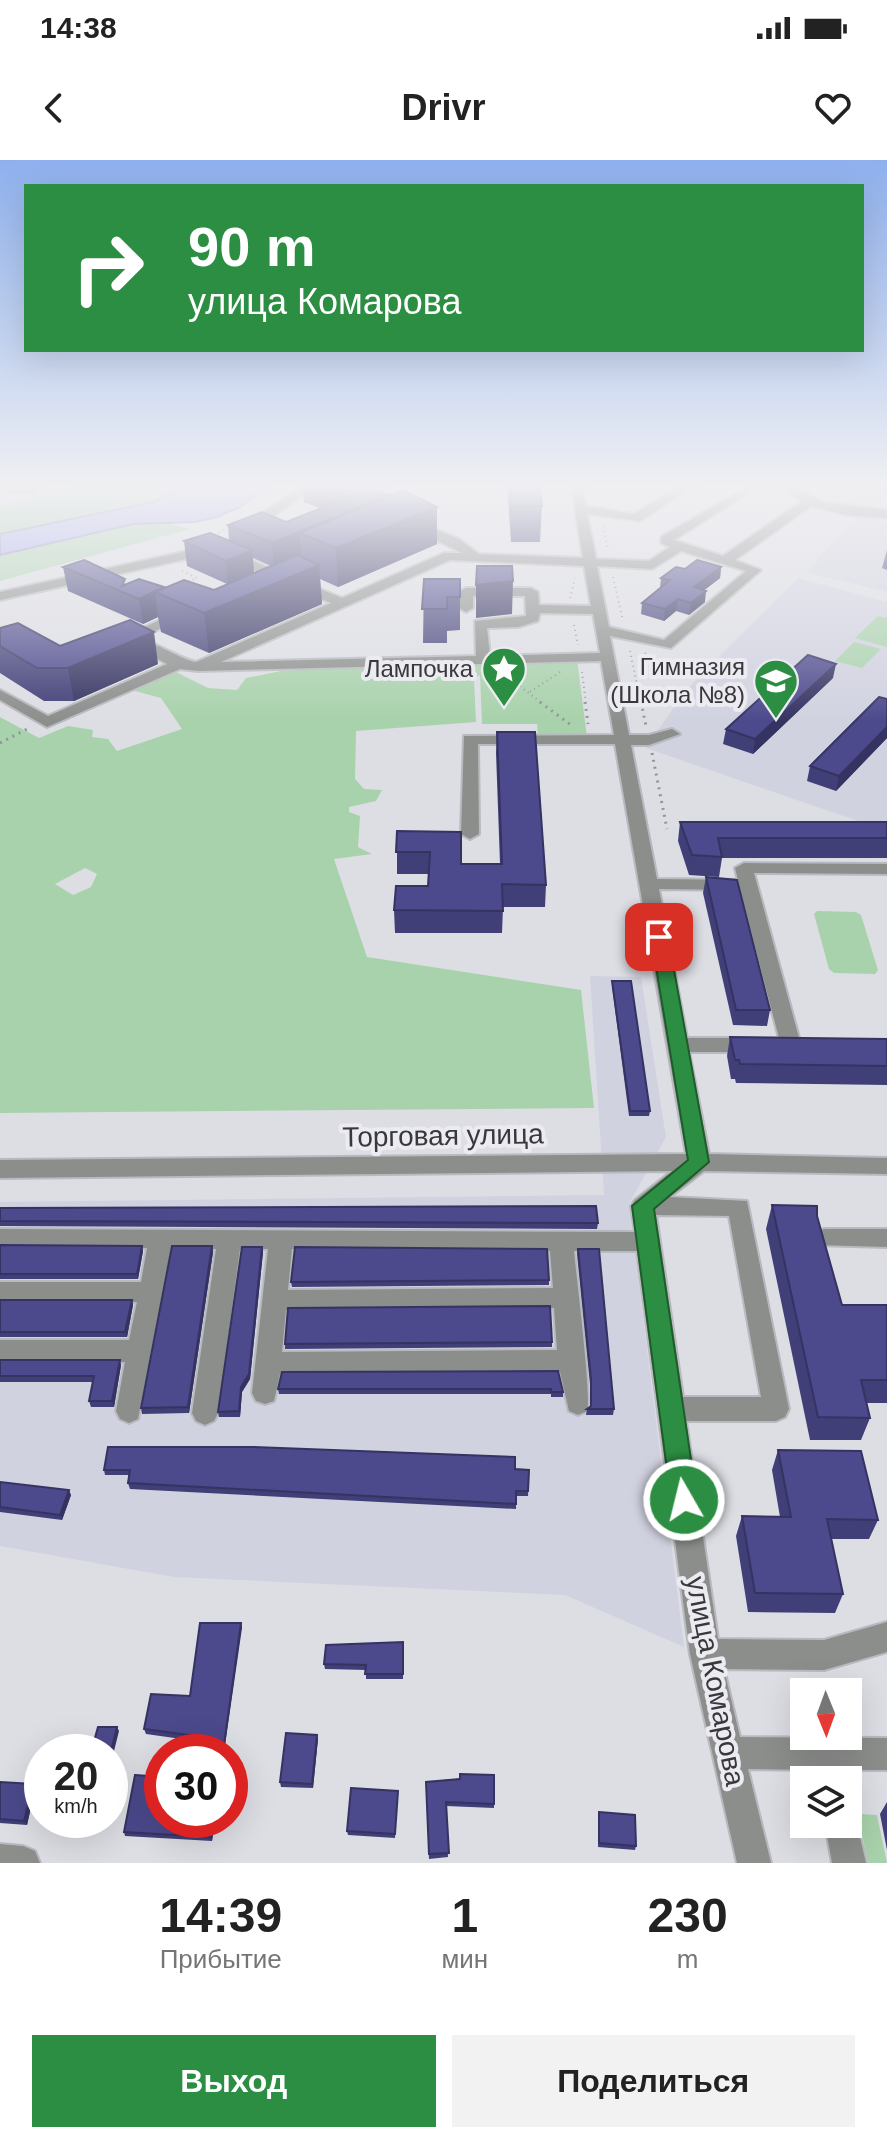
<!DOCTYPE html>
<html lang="ru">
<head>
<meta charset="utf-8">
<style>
  :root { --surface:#fff; --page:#f2f2f2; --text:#222; --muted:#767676; --accent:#2c8e42 }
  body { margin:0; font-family:Arial,sans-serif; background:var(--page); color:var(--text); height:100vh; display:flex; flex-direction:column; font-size:30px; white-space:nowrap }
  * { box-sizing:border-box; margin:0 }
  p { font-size:26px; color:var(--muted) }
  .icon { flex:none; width:44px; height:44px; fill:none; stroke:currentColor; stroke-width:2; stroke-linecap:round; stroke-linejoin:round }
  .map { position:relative; height:1703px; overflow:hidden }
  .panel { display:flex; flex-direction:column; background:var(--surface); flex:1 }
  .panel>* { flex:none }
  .banner { position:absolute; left:24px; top:24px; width:840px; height:168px; border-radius:0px; box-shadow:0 8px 32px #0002; background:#2c8e42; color:#fff; overflow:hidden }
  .needle { width:52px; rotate:179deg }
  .tools { position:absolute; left:790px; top:1518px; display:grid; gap:16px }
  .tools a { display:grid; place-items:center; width:72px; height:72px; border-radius:0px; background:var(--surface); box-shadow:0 8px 32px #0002; font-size:40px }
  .speed { position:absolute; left:24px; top:1574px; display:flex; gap:16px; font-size:40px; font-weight:700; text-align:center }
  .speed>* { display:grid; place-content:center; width:104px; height:104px; border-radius:50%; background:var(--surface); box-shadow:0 8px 32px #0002; line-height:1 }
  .speed small { font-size:20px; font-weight:400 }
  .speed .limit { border:12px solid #d22; background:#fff; color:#111 }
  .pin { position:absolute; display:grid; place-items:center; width:68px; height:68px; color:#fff; margin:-34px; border-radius:16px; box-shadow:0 4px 12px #0006 }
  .me { position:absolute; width:88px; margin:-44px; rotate:352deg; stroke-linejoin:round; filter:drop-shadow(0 0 6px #0008) }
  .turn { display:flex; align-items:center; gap:28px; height:168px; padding:0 32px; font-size:36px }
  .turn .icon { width:104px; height:104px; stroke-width:2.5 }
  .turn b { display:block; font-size:56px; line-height:68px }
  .eta { display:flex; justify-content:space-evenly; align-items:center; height:136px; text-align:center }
  .eta b { font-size:48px; font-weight:700; line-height:56px }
  .cta { display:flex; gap:16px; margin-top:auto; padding:16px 32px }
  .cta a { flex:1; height:92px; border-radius:0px; background:var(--accent); color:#fff; font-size:32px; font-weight:700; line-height:92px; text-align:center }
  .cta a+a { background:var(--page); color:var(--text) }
  .status { display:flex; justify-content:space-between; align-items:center; height:56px; padding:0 40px; background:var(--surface); direction:ltr }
  .status svg { height:22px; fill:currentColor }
  header { display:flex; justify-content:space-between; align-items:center; height:104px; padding:0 32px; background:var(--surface); font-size:36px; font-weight:700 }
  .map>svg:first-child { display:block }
  .built { fill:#d1d2e0 }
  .green { fill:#a8d2ab; fill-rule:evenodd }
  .water { fill:#a8aaf5; stroke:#8788bd; stroke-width:2 }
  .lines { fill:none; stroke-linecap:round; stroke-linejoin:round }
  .minor-casing { stroke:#b9babf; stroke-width:4 }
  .path-far1 { stroke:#939498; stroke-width:2; stroke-dasharray:1 4; stroke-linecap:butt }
  .path { stroke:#939498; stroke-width:3; stroke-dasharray:2 5; stroke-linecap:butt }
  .minor { fill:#8c8e8c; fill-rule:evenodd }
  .wall { fill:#413f78; fill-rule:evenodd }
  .shaded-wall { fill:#353362 }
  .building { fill:#4c498c; stroke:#353362; stroke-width:2 }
  .route { fill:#2c8e42; stroke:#1d5c2b; stroke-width:2 }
  .labels { text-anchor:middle; stroke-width:8; stroke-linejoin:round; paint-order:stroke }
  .far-poi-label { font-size:24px; fill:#39393b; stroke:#ebebf1; text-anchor:end }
  .street-label { font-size:28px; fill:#39393b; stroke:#ebebf1 }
</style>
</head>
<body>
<div class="status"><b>14:38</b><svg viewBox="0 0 49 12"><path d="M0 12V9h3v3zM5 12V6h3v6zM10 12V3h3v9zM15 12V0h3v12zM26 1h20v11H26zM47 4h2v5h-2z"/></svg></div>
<header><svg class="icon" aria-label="back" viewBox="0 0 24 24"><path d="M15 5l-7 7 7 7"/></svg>Drivr<svg class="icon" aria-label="heart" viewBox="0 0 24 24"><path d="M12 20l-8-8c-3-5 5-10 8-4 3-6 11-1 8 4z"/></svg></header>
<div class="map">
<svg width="887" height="1703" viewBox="0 0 887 1703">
  <rect width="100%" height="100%" fill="#dddee4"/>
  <path class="built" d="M795,324H887V337L866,350L810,337Z
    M858,355L887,363V432L806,412Z
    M798,418L887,442V671L646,588L685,531Z
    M590,816L641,817L666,977L629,1044L684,1487L565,1435L174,1417L0,1386V1042L604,1035Z"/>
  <path class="green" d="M70,324H192L153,342L0,374V347L74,326Z
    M166,363L190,369L0,421V395L133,364Z
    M878,456L887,458V487L855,478Z
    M854,482L881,489L862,508L835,501Z
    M577,499L587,577L538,576L537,564H482L480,515L474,519L476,562L356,571L355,619L364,629L382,630L376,641L349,647V652L360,656L358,687L372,694L334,699L367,797L581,830L594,948L0,953V557L39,578L68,566L93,570L92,577L108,579L117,591L182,569L161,538L135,531L132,522L174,511L208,528L237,530L246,518L281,511L391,505L465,509L481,503ZM85,708L97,714L91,727L73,735L55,724Z
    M817,751L856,752L861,755L878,810L875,814L834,813L829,809L814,754Z
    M861,1654L877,1655L887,1703H868L859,1661Z"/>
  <path class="water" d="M192,324H274L238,348L217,357L195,362L133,364L0,395V374L153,342Z"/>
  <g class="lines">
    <g class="minor-casing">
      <path id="minor" d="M36,324H49L33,334L0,331V325L31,327Z
        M306,324H319L251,372H243V366Z
        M347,324H387L367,332Z
        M571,324H582L586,346L634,354L683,324H696L640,361L587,354L596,399L649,401L670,387L661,383V377L750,325L793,324L823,342L887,350V358L847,355L811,346L735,400L761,410L671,488L610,476L629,575H649L672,569L680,574L649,585H631L657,719L738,720L735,708L744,703L887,704V714L754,713L801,885L791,892H689L709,994L887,998V1014L704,1011L670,1037L747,1041L789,1249L785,1257L776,1261H686L718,1479L824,1480L887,1462V1492L824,1510L724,1509L740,1577L887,1578V1610H848V1625V1620H818L816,1610L748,1609L771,1703H737L690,1494L637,1091H574C576,1114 592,1240 587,1251L578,1255L569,1251L560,1212L280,1214L274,1241L265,1244L256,1241L252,1233L268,1089H240L218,1253L214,1261L205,1265L196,1261L192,1253L216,1089L171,1088L138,1259L129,1263L120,1259L116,1251L125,1202H0V1180H129L137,1142H0V1122H141L147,1088L0,1087V1069L635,1072L631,1046L635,1040L672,1011L0,1018V1000L686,994L615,584H478L479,674L470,679L461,674L464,576L614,575L601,501L198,511L180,509L47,567L0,540V530L48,556L167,504L138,488H129L127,485C143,470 176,499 196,502L331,443L225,398V392L229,391L342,438L444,393H462L407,366L405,363L411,359L459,379L479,394L583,398ZM752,331H788L801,342L723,396L674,380ZM681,391L746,411L664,480L609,467L597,406L652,409ZM450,400L584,406L591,446L539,445L538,432L531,428H466L459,432V448L466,452L473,448V436H525L526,456L475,461L476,496L221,502ZM540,453L593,454L600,493L490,496L487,468L518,467L538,461ZM659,729L740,730L779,878H687ZM656,1055L729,1056L761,1237H683ZM292,1089L550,1091L553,1128L288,1130ZM554,1148L557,1190L282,1192L286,1150Z
        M210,386L216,390L214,393L0,440V432Z
        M178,451L190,454L155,471L143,468Z
        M825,1069H887V1087L817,1085L813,1078L817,1071Z
        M848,1650L854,1652L866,1703H832L825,1664H848Z
        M0,1684L23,1686L35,1691L40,1703H0Z"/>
    </g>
    <path class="path-far1" d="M595,324L598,339
      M603,366L608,390
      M215,376L228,367
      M182,411L197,418L186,422
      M613,417L623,461
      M570,438L575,418
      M574,465L578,485
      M630,491L641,544
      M645,493L672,517
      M582,512L586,544
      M504,514L543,544
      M530,532L560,512"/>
    <path class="path" d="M540,542L571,565
      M585,542L588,564
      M641,542L646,566
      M0,583L29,568
      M652,593L667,669"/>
    <use href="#minor" class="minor"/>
  </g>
  <path class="wall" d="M302,324H358L389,335L437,347V384L338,427L320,419L322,444L209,493L161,472L158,457L143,464L68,431L63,407L126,424L214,430L227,424L187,406L184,381H229L228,365L286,362L320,348L304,342ZM253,398L271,406L254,413Z
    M507,324H539L542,346L540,382H511Z
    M887,390V410L882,408Z
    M721,407L720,418L704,430L705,442L689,455L676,451L664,461L641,454L642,443L660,428L661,418L685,409Z
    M424,419L460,437V470L447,471V483H423Z
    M0,468L60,486L158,504L74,541H44L0,513Z
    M833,518L753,594L723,584L726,569Z
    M887,539V578L836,631L807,621L810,606Z
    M497,572L546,725L545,747H503L502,773H395L394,750L428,726L429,714H397V671L461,704H500L496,593Z
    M680,662H887V698H722L719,717L689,715L678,681Z
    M706,717L770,850L767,866L733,865L703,733Z
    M612,821L650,951L649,956H629L612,826Z
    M730,877L887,879V925L736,923L735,919H731L727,896Z
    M772,1045L817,1056L842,1145H887V1243H866L870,1258L861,1280H810L766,1069Z
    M0,1048L598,1063L597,1069L0,1066Z
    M0,1085L143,1091L138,1119H0Z
    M212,1086L213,1092L189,1253L142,1254L141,1248Z
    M262,1087L263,1092L250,1219L242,1232L240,1257H219L218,1252Z
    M578,1089L614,1249L613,1255H586L587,1249L590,1247V1224L577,1094Z
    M549,1120V1125L292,1127L291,1122Z
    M0,1140H132L133,1145L127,1177H0Z
    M552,1182V1187L285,1189V1184Z
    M0,1200L121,1205L114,1247H91L89,1241L93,1222H0Z
    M558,1211L563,1232V1237H551V1234H279L278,1229Z
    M778,1290L878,1360L869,1379H831L843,1434L835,1453L748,1452L736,1376L742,1356L780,1357L772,1310Z
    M515,1309L529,1310L528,1336H516V1349L130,1329L128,1323L130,1315H105L104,1310Z
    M0,1322L71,1335L62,1360L0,1352Z
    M241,1463L242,1468L196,1581L146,1574L144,1569L190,1536Z
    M403,1482V1519H366V1510L325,1509L324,1504Z
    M318,1579L313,1628L281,1627L280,1622Z
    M494,1615V1648L446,1646L448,1697L429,1699L426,1622Z
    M0,1622L33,1624L35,1629L27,1665L0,1663Z
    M398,1631L395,1678L348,1675L347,1671Z
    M887,1642V1690L880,1654Z
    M599,1652L636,1686L635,1690L598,1687Z
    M72,1660H96L93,1673L72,1671L70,1667Z
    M162,1660H215L212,1681L125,1676L124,1672Z"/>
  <path class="shaded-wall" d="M389,335L300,373L301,395L274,407L272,383Z
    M437,347V384L338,427L336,388Z
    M252,390L254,415L228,425L226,401Z
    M319,405L322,444L209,493L204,453Z
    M721,407L720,418L693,439L694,427Z
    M513,421L512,454L476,458V425Z
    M706,431L705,442L689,455L691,443Z
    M155,432L158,457L143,464L139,439Z
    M678,439L676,451L664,461L665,449Z
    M154,472L158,504L74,541L68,508Z
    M836,504L833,518L753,594L755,579Z
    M887,567V578L836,631L839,616Z
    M142,1086L143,1091L138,1119L137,1114Z
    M212,1086L213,1092L189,1253L188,1247Z
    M262,1087L263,1092L250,1219L242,1232L240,1257L239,1251L241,1227Z
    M132,1140L133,1145L127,1177L125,1172Z
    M120,1200L121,1205L114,1247L112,1241Z
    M69,1330L71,1335L62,1360L60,1355Z
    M241,1463L242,1468L224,1592H223Z
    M117,1567L119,1571L110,1607V1595Z
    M317,1575L318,1579L313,1628L312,1624Z
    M33,1624L35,1629L27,1665L24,1661Z
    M93,1660H96L93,1673L91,1669Z
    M213,1660H215L212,1681L210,1677Z"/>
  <path class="building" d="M314,324H358L389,335L272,383L228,365L262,352L286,362L350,337Z
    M511,324H539L542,346H512Z
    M402,330L437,347L336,388L300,373Z
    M210,373L252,390L226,401L184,381Z
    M297,395L319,405L204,453L155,432L184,420L214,430Z
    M84,400L125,419L122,426L139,419L164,427L139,439L63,407Z
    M697,400L721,407L694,427L706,431L691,443L678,439L665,449L642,443L670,420L661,418L676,407L685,409Z
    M477,406H512L513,421L476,425Z
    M424,419H460V437H447V449H422Z
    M130,460L154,472L68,508H37L0,486V468L18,463L60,486Z
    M808,495L836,504L755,579L726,569Z
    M879,537L887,539V567L839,616L810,606Z
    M497,572H535L546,725L502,724L503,751L394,750L396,726H428L430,692H396L397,671L461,672V704H502Z
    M680,662H887V678H718L722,697L692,695Z
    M706,717L737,720L770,850H736Z
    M612,821H631L650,951H630Z
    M730,877L887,879V906L740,904L739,900H735Z
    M772,1045L817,1046V1056L842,1145H887V1220H861L870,1258L818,1257Z
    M596,1046L598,1063L0,1061V1048Z
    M0,1085L142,1086L137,1114H0Z
    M172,1086H212L188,1247L141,1248Z
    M242,1087H262L249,1214L241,1227L239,1251L218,1252Z
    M295,1087L547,1089L549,1120L291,1122Z
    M578,1089H599L614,1249H587L591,1246V1219Z
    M0,1140H132L125,1172H0Z
    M550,1146L552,1182L285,1184L288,1148Z
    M0,1200H120L112,1241H89L94,1216H0Z
    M558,1211L563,1232H551V1229H278L282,1212Z
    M108,1287H253L515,1297V1309L529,1310L528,1331H516V1344L128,1323L130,1310H104Z
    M778,1290L861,1291L878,1360L827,1359L843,1434L755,1433L742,1356L791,1357Z
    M0,1322L69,1330L60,1355L0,1347Z
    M200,1463H241L223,1592H194L197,1576L144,1569L151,1534L190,1536Z
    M403,1482V1514H365L366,1505L324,1504L326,1485Z
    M98,1567H117L110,1595V1592H91Z
    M286,1573L317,1575L312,1624L280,1622Z
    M460,1614L494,1615V1644L446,1642L449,1693L429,1694L426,1622L460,1619Z
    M135,1615L162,1617V1660H213L210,1677L124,1672Z
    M0,1622L33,1624L24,1661L0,1659Z
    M351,1628L398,1631L395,1674L347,1671Z
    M599,1652L635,1655L636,1686L599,1683Z
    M72,1660H93L91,1669L70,1667Z"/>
  <linearGradient id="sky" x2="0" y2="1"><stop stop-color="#8eb0ed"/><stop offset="0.58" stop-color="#f0f0f3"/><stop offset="1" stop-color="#f0f0f3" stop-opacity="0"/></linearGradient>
  <rect width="887" height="562" fill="url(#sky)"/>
  <path class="route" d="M659,772L668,777L709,1002L654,1049L697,1340L693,1349L684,1352L675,1349L671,1340L632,1046L688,1000L651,777Z"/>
  <defs>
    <g id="sight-pin" transform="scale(2.3)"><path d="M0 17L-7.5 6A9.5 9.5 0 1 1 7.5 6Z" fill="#2c8e42" stroke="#ebebf1"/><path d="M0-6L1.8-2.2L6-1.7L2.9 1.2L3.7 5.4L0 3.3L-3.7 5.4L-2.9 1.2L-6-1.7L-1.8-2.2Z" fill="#fff"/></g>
    <g id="school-pin" transform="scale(2.3)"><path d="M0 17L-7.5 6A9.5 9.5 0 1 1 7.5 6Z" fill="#2c8e42" stroke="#ebebf1"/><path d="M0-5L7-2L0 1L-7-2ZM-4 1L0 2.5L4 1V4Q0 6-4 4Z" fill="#fff"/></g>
  </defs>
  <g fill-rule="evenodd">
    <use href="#sight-pin" x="504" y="509"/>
    <use href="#school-pin" x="776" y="521"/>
  </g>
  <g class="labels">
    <g class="far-poi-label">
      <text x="745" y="515">Гимназия<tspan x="745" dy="28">(Школа №8)</tspan></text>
      <text x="473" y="517">Лампочка</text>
    </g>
    <g class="street-label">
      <text transform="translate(443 975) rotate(-1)" y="10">Торговая улица</text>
      <text transform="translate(716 1521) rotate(79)" y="10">улица Комарова</text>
    </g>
  </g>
</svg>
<div class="tools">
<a><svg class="needle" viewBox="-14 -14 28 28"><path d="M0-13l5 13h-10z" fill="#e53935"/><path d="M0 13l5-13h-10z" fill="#767676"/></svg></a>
<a><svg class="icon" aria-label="layers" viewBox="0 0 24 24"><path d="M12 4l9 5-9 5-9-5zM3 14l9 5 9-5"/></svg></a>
</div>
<div class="speed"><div>20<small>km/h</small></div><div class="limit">30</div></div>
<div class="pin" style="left:659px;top:777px;background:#d93025"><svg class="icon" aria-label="arrive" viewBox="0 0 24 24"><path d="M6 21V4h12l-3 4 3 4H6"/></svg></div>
<svg class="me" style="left:684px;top:1340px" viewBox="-20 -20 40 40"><circle r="17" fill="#2c8e42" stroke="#fff" stroke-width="3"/><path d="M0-11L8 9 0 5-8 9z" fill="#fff"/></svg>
<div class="banner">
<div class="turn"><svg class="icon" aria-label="right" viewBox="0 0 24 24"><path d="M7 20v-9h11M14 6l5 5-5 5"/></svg><div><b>90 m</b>улица Комарова</div></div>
</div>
</div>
<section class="panel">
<div class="eta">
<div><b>14:39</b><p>Прибытие</p></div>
<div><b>1</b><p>мин</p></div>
<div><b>230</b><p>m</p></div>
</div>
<div class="cta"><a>Выход</a><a>Поделиться</a></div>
</section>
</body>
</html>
